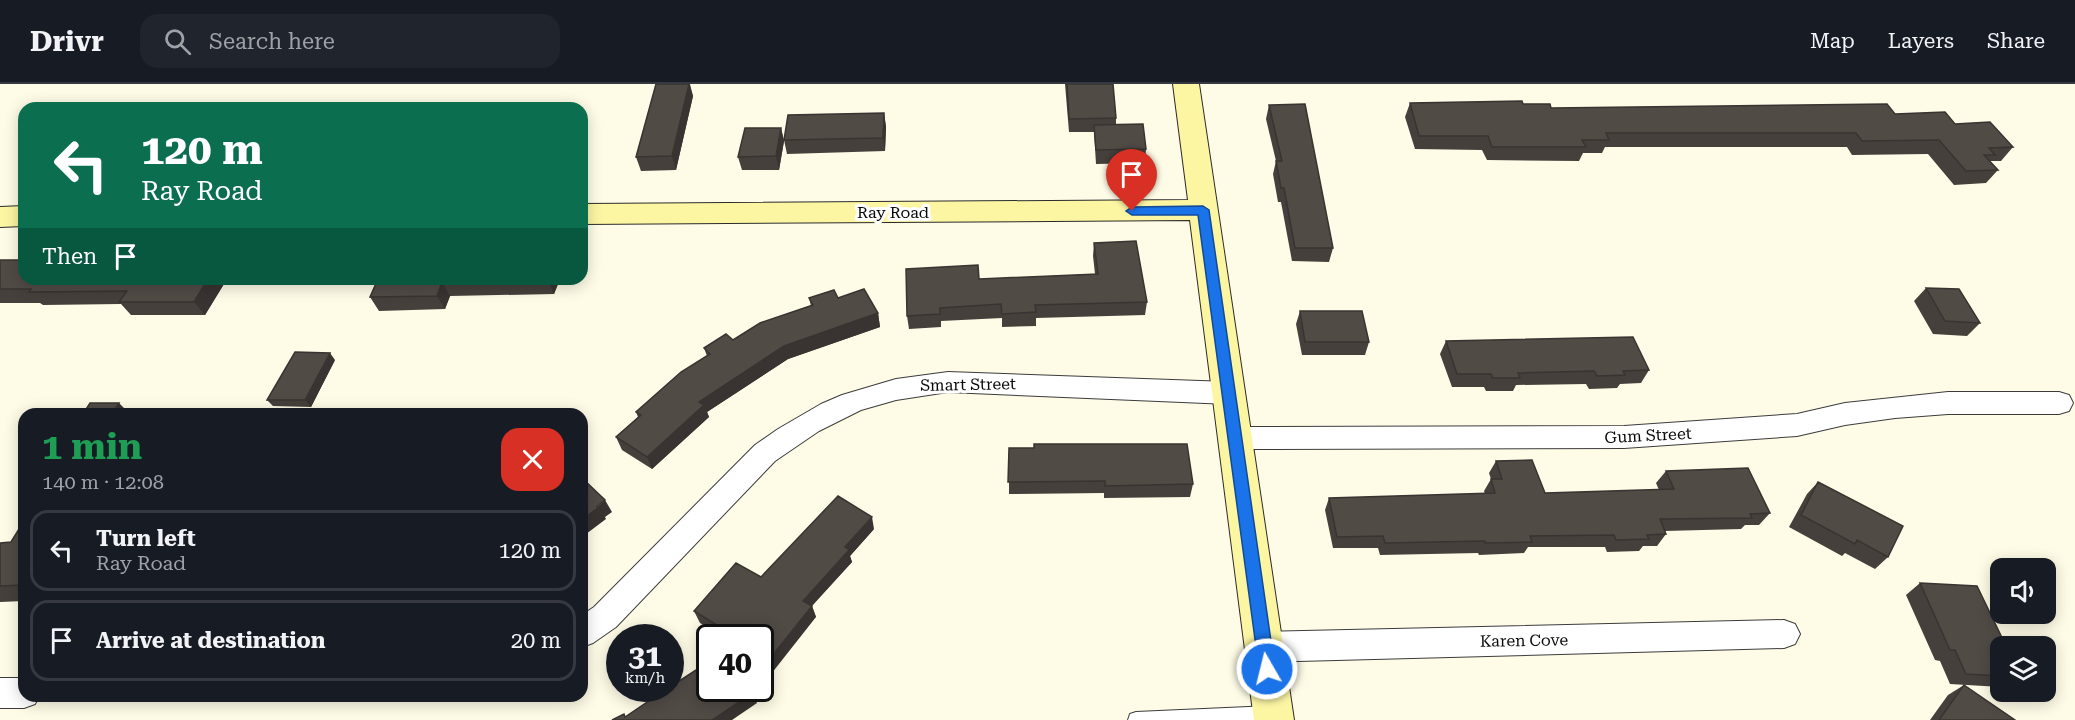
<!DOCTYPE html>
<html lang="en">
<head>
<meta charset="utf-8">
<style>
  :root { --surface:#171b24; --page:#20242c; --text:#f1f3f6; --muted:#9ea1a6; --line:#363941 }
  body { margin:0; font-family:"Roboto Serif",serif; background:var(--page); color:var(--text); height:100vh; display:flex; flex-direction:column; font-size:22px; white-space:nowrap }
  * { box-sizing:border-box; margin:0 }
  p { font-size:20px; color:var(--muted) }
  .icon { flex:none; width:33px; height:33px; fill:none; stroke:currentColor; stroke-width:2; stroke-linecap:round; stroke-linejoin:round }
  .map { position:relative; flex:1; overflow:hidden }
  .side { position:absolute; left:18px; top:324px; width:570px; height:294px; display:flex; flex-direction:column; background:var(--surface); border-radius:18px; box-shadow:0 3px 15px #0003 }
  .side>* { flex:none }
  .hud { position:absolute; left:18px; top:18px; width:570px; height:183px; border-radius:18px; box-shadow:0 3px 15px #0003; background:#0b6e4f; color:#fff; overflow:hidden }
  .buttons { position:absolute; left:1990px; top:474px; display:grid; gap:12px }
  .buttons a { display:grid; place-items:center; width:66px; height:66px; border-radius:12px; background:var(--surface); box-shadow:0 3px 15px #0003; font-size:30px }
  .speed { position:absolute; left:606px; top:540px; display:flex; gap:12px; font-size:30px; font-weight:700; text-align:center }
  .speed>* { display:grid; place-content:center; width:78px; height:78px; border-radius:50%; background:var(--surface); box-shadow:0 3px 15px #0003; line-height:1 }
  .speed small { font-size:15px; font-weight:400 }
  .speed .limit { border:3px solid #111; border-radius:9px; background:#fff; color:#111 }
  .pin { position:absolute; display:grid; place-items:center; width:51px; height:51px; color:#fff; margin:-62px -26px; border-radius:50% 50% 50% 0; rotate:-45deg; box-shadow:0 0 6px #0007 }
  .pin .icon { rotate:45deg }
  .me { position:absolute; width:66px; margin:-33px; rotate:352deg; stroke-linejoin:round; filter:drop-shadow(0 0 4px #0008) }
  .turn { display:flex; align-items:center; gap:21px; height:126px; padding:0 24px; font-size:27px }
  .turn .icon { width:78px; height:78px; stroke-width:2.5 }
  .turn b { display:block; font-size:42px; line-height:51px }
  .then { display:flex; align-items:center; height:57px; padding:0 24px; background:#0003; gap:12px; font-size:22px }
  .round { display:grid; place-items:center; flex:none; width:63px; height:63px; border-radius:18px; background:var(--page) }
  .headline { display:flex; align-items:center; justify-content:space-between; height:102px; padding:0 24px }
  h1 { font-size:36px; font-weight:700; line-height:45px; color:#1e9e55 }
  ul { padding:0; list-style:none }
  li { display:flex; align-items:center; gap:18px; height:81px; margin:0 12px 9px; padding:0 12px; border:3px solid var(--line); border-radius:18px }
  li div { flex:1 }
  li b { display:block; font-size:22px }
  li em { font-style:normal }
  header { display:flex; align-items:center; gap:36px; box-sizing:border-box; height:84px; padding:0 30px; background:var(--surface); border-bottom:2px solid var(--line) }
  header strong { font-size:28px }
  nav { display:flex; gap:33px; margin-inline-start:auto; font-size:21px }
  .search { width:420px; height:54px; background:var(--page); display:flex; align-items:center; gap:15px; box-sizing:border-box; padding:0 21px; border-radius:18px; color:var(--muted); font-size:22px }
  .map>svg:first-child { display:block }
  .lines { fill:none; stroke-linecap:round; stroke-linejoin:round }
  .lane-casing { stroke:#3c3c3c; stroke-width:2 }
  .street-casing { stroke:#3c3c3c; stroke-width:2 }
  .secondary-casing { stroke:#2b2b2b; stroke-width:2 }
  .lane { fill:#fff; fill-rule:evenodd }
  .street { fill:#fff; fill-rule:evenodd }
  .secondary { fill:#fcf6a3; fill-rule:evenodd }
  .wall { fill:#46403c }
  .shaded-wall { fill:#393431 }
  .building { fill:#514b46; stroke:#393431; stroke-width:1.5 }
  .route { fill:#1a73e8; stroke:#114b97; stroke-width:1.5 }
  .labels { text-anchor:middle; stroke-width:6; stroke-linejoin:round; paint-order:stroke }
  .street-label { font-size:16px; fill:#090909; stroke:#fff }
</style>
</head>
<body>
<header>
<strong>Drivr</strong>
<div class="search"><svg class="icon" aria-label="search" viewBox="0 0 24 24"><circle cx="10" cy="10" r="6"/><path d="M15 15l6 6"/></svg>Search here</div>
<nav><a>Map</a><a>Layers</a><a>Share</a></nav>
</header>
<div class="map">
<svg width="2075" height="636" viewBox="0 0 2075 636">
  <rect width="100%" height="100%" fill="#fefbe6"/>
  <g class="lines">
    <g class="lane-casing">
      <path id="lane" d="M1271,622L1277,624L1279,630L1276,636H1128L1130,630L1136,628Z"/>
    </g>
    <g class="street-casing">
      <path id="street" d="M948,288L1229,298L1238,302L1242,309L1238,316L1229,320L948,308L896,316L861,326L819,347L775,377L616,543L593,559L582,563V531L594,523L755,361L778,345L821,320L842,311L896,295Z
        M1948,308H2059L2069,311L2073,319L2069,327L2059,330H1948L1895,334L1845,341L1797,352L1624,364L1235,365L1225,362L1221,354L1225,346L1235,343L1624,342L1797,330L1845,319Z
        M1784,536L1795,540L1800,550L1795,560L1784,564L1264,578L1253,573L1248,563L1253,553L1264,548Z
        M0,594H24V612H39L35,620L24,624H0Z"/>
    </g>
    <g class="secondary-casing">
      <path id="secondary" d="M1173,0H1199L1294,636H1254L1190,136L582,140V120L1188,116Z
        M24,122V142L0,143V123Z"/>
    </g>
    <use href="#lane" class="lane"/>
    <use href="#street" class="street"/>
    <use href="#secondary" class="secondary"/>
  </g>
  <path class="wall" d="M656,0H690L693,12L676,86L641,87L636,73Z
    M1065,0H1113L1116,34V40L1146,65L1145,79L1096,80L1094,48H1069Z
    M1410,19L1523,20L1551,24L1895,30L1955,40L2013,63L2001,77H1990L1998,86L1986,99L1954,101L1928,70L1852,71L1847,63H1605L1602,69H1583L1579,77L1487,76L1482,66L1415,65L1405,33Z
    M1269,21L1333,164L1329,178L1292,177L1281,118H1278L1273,90L1276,77L1266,35Z
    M884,29L886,43L885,67L787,70L784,56Z
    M781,44L784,57L779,86H742L738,73Z
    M1094,159L1147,218L1145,231L1036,234V242L1002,243V234L941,237V243L909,245L907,232L979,195L1095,190L1093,172Z
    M0,176L24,195H227L205,231H131L121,220L43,221L40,219H0Z
    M378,195H560L554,210L450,212L445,225L379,227L370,213Z
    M1926,204L1980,239L1967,252L1933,250L1914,217Z
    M809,214H838L878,229L880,243L788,275L707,328L709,333L652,385L622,366L616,353L638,333L636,328L707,272L704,264L733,256L811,222Z
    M1300,227L1369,258L1365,271H1302L1296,240Z
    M1446,257L1649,286L1641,299L1620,300L1617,304L1589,305L1586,300L1516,301L1513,307H1486L1484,303H1452L1440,270Z
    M335,276L311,323L273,322L267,316Z
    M1009,364L1193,400L1190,413L1104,414V409L1009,410Z
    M1496,377L1545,409L1659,406L1656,399L1666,387L1770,429L1759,441H1745L1741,445L1665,447L1666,450L1657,462H1643L1639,467L1607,468L1605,463H1528L1524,469L1479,471L1478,469L1380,471L1378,464H1333L1325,426L1329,414L1485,410L1484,407L1491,395L1489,389Z
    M1818,398L1888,473L1875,485L1845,469L1842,472L1789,443L1807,410Z
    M24,437V517L0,518V459L11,458Z
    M874,445L850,472L852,478L812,522L816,533L760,554H725L700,539L694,527L761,493Z
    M1920,499L2001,562V603L1950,600L1940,577L1935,576L1906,511Z
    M1964,601L2015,636H1930L1948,611Z"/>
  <path class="shaded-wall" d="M689,0L693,12L676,86L672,72Z
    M884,29L886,43L885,67L883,54Z
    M781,44L784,57L779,86L776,72Z
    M208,195H227L205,231L194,218Z
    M549,195H560L554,210L548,197Z
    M442,198L450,212L445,225L437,212Z
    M878,229L880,243L788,275L707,328L709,333L652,385L647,373L699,318L784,262Z
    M330,269L335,276L311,323L305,316Z
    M119,319L126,326L123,330H112Z
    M605,416L612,428L605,433L606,435L582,453V436Z
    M872,433L874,445L850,472L852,478L806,528L803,517L845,463Z
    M812,522L816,533L760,604V587Z
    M749,604H760L754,612L757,619L732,636H712Z"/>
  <path class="building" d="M656,0H689L672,72L636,73Z
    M1067,0H1113L1116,34L1069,35Z
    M1522,17L1523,20H1550L1551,24L1887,20L1895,30L1945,28L1955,40L1990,38L2013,63L1989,64L1995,71H1984L1998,86L1966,87L1939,56L1862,57L1856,49H1606L1609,56H1582L1586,63H1492L1488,52H1419L1410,19Z
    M1305,20L1333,164H1295L1284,104H1281L1276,77H1282L1269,21Z
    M884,29L883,54L784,56L788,31Z
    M1143,40L1146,65L1096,66L1094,41Z
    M745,44H781L776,72L738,73Z
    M1136,157L1147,218L1035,221L1036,228L1002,230L1001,220L940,224V230L907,232L906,185L978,181L979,195L1098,190L1094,159Z
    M0,176H24V195H208L194,218H119L127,207L29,208L31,205H0Z
    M378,195H549L548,197L442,198L437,212L370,213Z
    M1926,204L1959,205L1980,239L1945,237Z
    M864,205L878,229L784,262L699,318L704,321L647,373L616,353L641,331L636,328L681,288L710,270L704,264L726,250L733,256L760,239L813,221L809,214L834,206L838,214Z
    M1300,227H1362L1369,258H1305Z
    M1633,253L1649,286L1623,287L1625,291L1597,292L1594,287L1518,289L1520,294H1493L1491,290H1457L1446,257Z
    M295,268L330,269L305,316H267Z
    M90,319H119L112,330H83Z
    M1034,360H1187L1193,400L1105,402V397L1008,398L1009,364H1034Z
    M1532,376L1545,409L1674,405L1666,387L1748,384L1770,429L1750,430L1752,434L1660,435L1666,450L1647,451L1649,455L1616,456L1614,451L1530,452L1532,458L1485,459V457L1385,459L1383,452L1337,453L1329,414L1495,409L1491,395H1502L1496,377Z
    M582,394L605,416L597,422L599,423L582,436Z
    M1818,398L1903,442L1888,473L1857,456L1855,460L1801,431Z
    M838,412L872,433L845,463L849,466L803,517L812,522L760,587V554H738L694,527L736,479L761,493Z
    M24,437V501L0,502V459L11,458Z
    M1920,499L1977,502L2006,562H2001V592L1966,590L1955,566H1950Z
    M710,577V604H749L752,609L712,636H612L624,630L625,633L668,604H670V603Z
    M1964,601L2015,636H1939Z"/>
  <path class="route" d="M1203,122L1209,126L1275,585L1273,591L1267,593L1261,591L1259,585L1198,131H1132L1126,127L1132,123Z"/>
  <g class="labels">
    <g class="street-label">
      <text x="893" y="134">Ray Road</text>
      <text transform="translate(968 300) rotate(-1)" y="6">Smart Street</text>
      <text transform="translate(1648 351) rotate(-3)" y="6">Gum Street</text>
      <text transform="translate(1524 556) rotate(-1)" y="6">Karen Cove</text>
    </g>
  </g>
</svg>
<div class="buttons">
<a><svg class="icon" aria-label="sound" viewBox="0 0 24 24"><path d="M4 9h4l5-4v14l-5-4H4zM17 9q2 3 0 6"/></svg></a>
<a><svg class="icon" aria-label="layers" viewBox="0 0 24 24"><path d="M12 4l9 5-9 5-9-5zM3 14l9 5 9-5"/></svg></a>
</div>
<div class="speed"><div>31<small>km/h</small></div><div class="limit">40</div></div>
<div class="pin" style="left:1132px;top:127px;background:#d93025"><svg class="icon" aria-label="arrive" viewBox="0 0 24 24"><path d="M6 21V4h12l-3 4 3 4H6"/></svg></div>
<svg class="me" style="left:1267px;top:585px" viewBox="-20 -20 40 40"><circle r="17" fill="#1a73e8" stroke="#fff" stroke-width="3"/><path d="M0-11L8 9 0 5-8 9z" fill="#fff"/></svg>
<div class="hud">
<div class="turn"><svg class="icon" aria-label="left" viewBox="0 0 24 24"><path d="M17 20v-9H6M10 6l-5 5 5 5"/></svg><div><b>120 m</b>Ray Road</div></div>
<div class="then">Then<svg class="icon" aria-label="arrive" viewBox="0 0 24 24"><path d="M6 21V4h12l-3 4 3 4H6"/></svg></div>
</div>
<section class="side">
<div class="headline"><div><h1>1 min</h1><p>140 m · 12:08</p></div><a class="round" style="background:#d93025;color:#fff"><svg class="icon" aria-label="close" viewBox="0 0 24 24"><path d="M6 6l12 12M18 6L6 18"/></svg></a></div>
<ul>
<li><svg class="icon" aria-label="left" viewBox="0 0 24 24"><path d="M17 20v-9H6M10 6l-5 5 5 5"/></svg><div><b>Turn left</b><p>Ray Road</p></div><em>120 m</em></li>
<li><svg class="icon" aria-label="arrive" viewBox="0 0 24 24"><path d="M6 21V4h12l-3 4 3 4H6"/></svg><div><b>Arrive at destination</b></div><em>20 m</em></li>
</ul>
</section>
</div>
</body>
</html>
